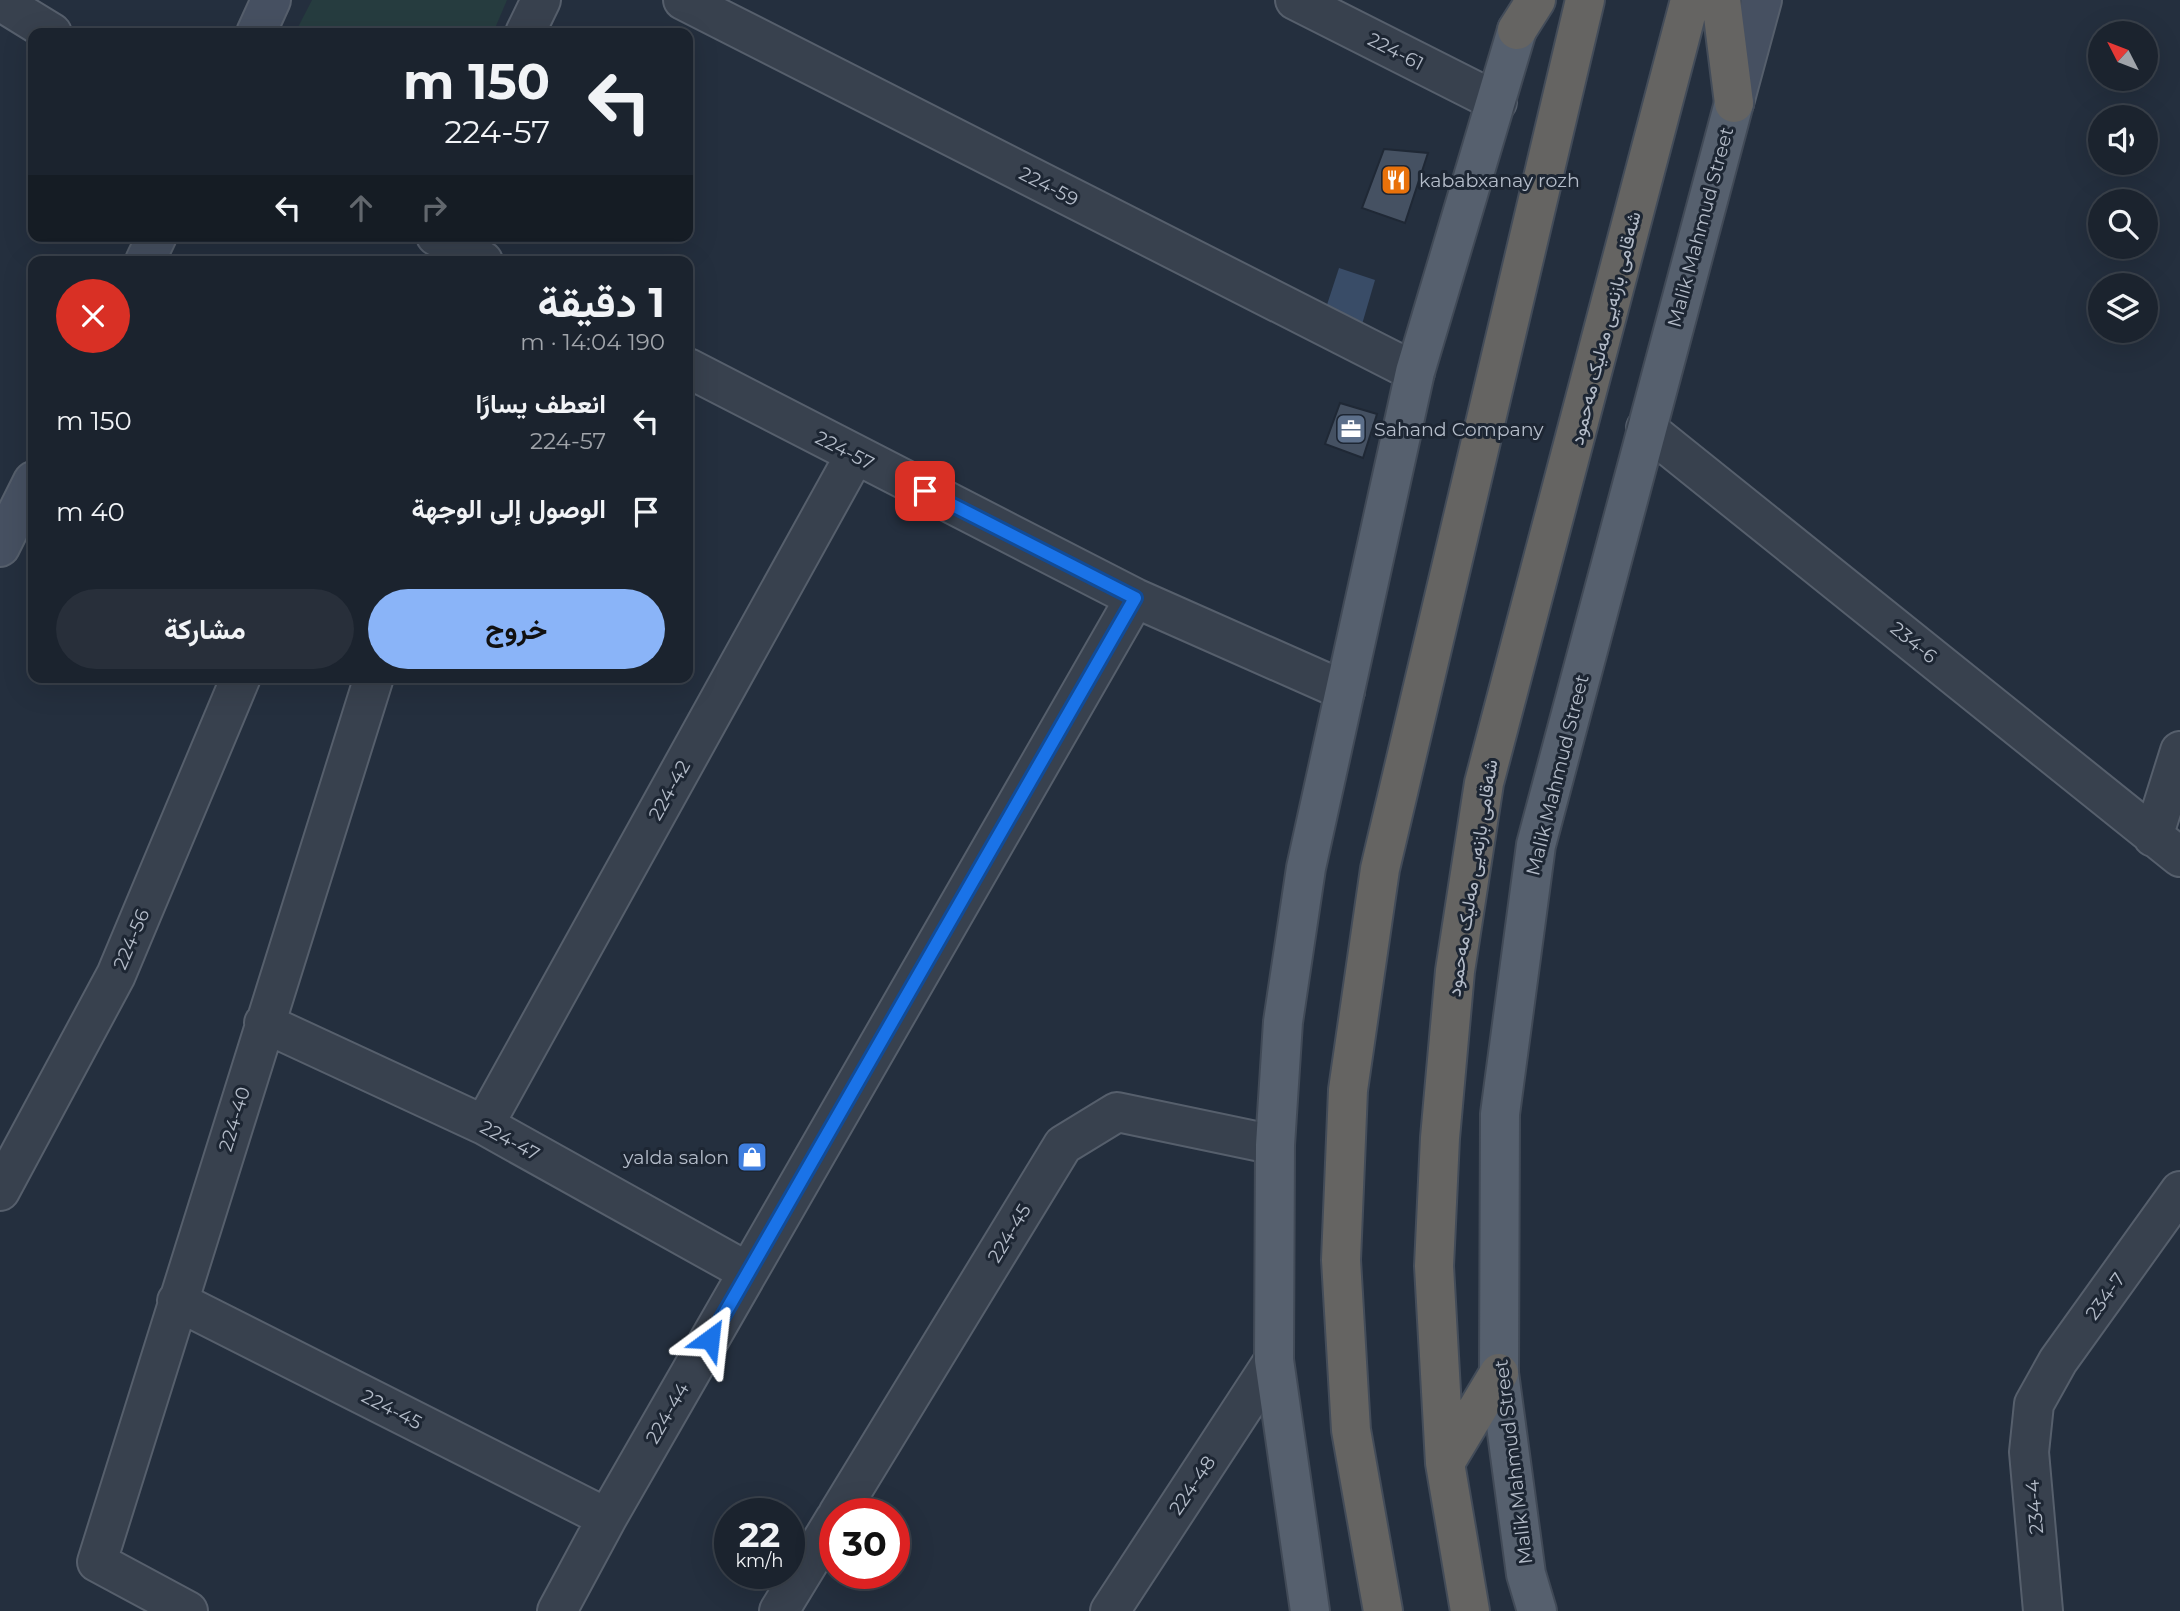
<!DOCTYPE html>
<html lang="ar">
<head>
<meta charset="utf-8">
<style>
  :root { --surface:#1b232e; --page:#282f3a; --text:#f1f3f6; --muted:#a0a4aa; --line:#39404a; --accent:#8ab4f8 }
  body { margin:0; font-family:Montserrat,Vazirmatn,sans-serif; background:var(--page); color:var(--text); direction:rtl; height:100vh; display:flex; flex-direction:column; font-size:26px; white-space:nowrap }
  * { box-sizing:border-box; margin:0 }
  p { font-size:23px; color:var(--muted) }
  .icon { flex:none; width:38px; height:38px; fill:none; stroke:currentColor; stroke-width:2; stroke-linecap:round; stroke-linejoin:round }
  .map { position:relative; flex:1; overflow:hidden; direction:ltr }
  .details { position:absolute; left:28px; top:256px; width:665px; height:427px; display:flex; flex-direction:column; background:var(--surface); border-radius:14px; box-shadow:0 7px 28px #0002,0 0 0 2px var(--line); direction:rtl }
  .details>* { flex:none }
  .top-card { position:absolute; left:28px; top:28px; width:665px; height:214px; border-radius:14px; box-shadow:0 7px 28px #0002,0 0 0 2px var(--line); direction:rtl; background:#1b232e; color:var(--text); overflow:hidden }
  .needle { width:46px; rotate:312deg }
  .tools { position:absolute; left:2088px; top:21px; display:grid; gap:14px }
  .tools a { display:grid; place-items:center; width:70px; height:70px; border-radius:50%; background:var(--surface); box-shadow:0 7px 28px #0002,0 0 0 2px var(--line); font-size:35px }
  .speed { position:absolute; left:714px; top:1498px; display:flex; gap:14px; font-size:35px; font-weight:700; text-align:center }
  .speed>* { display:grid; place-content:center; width:91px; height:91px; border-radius:50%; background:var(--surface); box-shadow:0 7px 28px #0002,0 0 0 2px var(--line); line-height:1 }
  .speed small { font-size:18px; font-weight:400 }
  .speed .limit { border:10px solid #d22; background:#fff; color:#111 }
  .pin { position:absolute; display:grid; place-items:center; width:60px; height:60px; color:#fff; margin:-30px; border-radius:14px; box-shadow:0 4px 10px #0006 }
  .me { position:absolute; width:77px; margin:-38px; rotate:30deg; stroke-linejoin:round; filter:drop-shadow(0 0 5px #0008) }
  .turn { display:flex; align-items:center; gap:24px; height:147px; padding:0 28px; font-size:32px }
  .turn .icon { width:91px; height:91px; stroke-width:2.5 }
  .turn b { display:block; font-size:49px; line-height:60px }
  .lanes { display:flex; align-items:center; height:66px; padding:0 28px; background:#0003; justify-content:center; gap:35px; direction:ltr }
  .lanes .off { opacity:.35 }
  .round { display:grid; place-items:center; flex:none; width:74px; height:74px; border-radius:37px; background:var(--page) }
  .head { display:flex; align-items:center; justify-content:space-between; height:119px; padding:0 28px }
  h1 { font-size:42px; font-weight:700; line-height:52px }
  .cta { display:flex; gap:14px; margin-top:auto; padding:14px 28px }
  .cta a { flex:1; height:80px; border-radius:42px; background:var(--accent); color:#111; font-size:28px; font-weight:700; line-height:80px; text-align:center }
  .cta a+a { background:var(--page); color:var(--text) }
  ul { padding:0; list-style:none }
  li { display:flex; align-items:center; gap:21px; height:91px; padding:0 28px }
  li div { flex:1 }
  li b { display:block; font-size:26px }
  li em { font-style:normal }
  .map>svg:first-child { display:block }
  .green { fill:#263c3f }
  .water { fill:#394c67 }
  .building { fill:#455162; stroke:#1f2835; stroke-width:2 }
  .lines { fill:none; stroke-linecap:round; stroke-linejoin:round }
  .minor-casing { stroke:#565f6c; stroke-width:42 }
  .secondary-casing { stroke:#565f6c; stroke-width:42 }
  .primary-casing { stroke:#414a57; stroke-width:42 }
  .trunk-casing { stroke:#434c59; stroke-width:42 }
  .minor { stroke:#38414e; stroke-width:38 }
  .secondary { stroke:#465061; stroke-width:38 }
  .primary { stroke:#56606e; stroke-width:38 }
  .trunk { stroke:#656462; stroke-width:38 }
  .route-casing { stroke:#114b97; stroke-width:18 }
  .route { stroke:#1a73e8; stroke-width:12 }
  .labels { text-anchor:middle; stroke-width:6; stroke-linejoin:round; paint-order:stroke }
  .street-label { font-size:19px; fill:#b4bcc9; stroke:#1d2633 }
  .poi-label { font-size:19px; fill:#b4bcc9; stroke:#1d2633; text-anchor:start }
</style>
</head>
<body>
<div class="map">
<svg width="2180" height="1611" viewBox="0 0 2180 1611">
  <rect width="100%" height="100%" fill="#242f3e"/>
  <path class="green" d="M312,0H507L493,33H295Z"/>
  <path class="water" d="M1339,268L1375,280L1358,338L1322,320Z"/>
  <path class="building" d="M1384,149L1428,153L1405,223L1362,208Z
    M1340,403L1377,414L1363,458L1325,444Z"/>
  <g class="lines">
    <g class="minor-casing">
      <path id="minor" d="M683,0L1415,372
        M1295,0L1497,102
        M0,1L52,33
        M525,33L541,0
        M436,236L483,261
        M688,368L1135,598L1345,691
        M1646,428L2180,857
        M2153,837L2180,751
        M264,1023L484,1125L748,1272
        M484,1125L855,455
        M0,1191L116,975L241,677
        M177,1301L607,1518
        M838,1514L1063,1145L1117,1112L1275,1145
        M188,1611L97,1562L374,677
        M557,1611L607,1518L1135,598
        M779,1611L835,1519
        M1110,1611L1274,1360
        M2043,1611L2029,1452L2034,1404L2058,1361L2180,1191"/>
    </g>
    <g class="secondary-casing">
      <path id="secondary" d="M256,33L271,0
        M1734,103L1762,0
        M145,261L157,236
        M0,547L33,481"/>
    </g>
    <g class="primary-casing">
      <path id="primary" d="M1310,1611L1274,1360L1275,1145L1283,1022L1306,868L1415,372L1517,30
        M1537,1611L1526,1574L1499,1373L1500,1114L1536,845L1734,103"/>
    </g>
    <g class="trunk-casing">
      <path id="trunk" d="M1721,0L1734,103
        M1517,30L1536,0
        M1445,1463L1499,1373
        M1383,1611L1351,1430L1341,1260L1348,1090L1380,869L1585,0
        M1470,1611L1445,1463L1434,1266L1440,1138L1455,971L1484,783L1690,0"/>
    </g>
    <use href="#minor" class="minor"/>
    <use href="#secondary" class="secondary"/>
    <use href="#primary" class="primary"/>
    <use href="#trunk" class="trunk"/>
  </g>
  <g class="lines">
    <g class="route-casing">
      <path id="route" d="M710,1339L1135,598L925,491"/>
    </g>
    <use href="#route" class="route"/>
  </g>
  <defs>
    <g id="restaurant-square" transform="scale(1.575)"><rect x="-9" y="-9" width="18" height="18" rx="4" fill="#e8710a" stroke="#1d2633"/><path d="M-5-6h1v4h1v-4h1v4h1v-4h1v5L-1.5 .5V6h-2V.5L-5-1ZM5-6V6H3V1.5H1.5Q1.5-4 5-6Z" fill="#fff"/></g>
    <g id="office-square" transform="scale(1.575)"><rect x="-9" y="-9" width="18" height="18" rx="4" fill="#5c6f8a" stroke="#1d2633"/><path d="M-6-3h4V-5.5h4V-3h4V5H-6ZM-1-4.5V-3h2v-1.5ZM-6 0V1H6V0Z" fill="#fff"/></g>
    <g id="shop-square" transform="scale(1.575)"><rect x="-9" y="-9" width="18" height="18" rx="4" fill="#3f7fe0" stroke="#1d2633"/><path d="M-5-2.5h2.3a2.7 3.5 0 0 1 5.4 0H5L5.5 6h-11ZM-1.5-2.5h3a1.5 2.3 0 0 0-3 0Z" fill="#fff"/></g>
  </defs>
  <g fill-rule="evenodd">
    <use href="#restaurant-square" x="1396" y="180"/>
    <use href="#office-square" x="1351" y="429"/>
    <use href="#shop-square" x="752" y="1157"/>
  </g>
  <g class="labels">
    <g class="street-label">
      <text transform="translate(1396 51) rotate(27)" y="7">224-61</text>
      <text transform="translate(1049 186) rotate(27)" y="7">224-59</text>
      <text transform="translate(1700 227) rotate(-75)" y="7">Malik Mahmud Street</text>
      <text transform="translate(1605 328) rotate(-76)" y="7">شەقامی بازنەیی مەلیک مەحمود</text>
      <text transform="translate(845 450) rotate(27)" y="7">224-57</text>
      <text transform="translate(1914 642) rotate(39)" y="7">234-6</text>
      <text transform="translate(1557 775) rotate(-76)" y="7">Malik Mahmud Street</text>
      <text transform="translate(669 790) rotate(-61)" y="7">224-42</text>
      <text transform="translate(1472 878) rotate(-81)" y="7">شەقامی بازنەیی مەلیک مەحمود</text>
      <text transform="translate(131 939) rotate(-67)" y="7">224-56</text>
      <text transform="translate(234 1119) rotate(-73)" y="7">224-40</text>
      <text transform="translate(510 1140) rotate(28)" y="7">224-47</text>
      <text transform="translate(1009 1233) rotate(-59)" y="7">224-45</text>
      <text transform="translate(2105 1296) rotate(-54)" y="7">234-7</text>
      <text transform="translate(392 1409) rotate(27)" y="7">224-45</text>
      <text transform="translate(667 1413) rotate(-60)" y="7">224-44</text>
      <text transform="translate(1513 1462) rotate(-97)" y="7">Malik Mahmud Street</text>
      <text transform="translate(1192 1485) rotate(-56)" y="7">224-48</text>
      <text transform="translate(2034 1507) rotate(-95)" y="7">234-4</text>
    </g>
    <g class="poi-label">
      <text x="1419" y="187">kababxanay rozh</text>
      <text x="1374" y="436">Sahand Company</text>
      <text x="729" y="1164" text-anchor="end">yalda salon</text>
    </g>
  </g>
</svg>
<div class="tools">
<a><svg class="needle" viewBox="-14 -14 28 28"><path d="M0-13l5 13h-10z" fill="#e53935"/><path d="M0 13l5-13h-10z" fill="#a0a4aa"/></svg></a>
<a><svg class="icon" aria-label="sound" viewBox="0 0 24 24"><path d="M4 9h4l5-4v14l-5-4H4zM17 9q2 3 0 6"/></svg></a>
<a><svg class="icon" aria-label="search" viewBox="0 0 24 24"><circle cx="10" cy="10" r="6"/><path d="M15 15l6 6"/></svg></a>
<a><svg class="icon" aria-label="layers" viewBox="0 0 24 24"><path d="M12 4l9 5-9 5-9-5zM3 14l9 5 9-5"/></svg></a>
</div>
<div class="speed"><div>22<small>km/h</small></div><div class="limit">30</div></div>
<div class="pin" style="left:925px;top:491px;background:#d93025"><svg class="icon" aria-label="arrive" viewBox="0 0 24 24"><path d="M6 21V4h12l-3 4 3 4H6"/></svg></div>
<svg class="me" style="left:710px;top:1339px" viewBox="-20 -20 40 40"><path d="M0-17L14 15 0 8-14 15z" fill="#1a73e8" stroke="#fff" stroke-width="4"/></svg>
<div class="top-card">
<div class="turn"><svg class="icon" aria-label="left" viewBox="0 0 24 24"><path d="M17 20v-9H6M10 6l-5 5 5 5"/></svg><div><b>150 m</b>224-57</div></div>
<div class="lanes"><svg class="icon" aria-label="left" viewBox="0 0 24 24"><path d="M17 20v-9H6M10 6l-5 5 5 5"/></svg><svg class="icon off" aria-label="ahead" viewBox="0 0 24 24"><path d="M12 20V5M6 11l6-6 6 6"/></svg><svg class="icon off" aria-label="right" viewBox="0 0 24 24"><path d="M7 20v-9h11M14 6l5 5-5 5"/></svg></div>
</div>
<section class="details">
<div class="head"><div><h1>1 دقيقة</h1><p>190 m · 14:04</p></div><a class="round" style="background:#d93025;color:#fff"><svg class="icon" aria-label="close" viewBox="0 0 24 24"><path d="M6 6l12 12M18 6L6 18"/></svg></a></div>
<ul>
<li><svg class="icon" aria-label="left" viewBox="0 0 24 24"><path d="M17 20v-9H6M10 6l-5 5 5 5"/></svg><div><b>انعطف يسارًا</b><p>224-57</p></div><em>150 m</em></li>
<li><svg class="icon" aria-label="arrive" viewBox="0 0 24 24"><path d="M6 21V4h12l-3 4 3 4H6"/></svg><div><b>الوصول إلى الوجهة</b></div><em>40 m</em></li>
</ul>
<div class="cta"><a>خروج</a><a>مشاركة</a></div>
</section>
</div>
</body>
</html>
